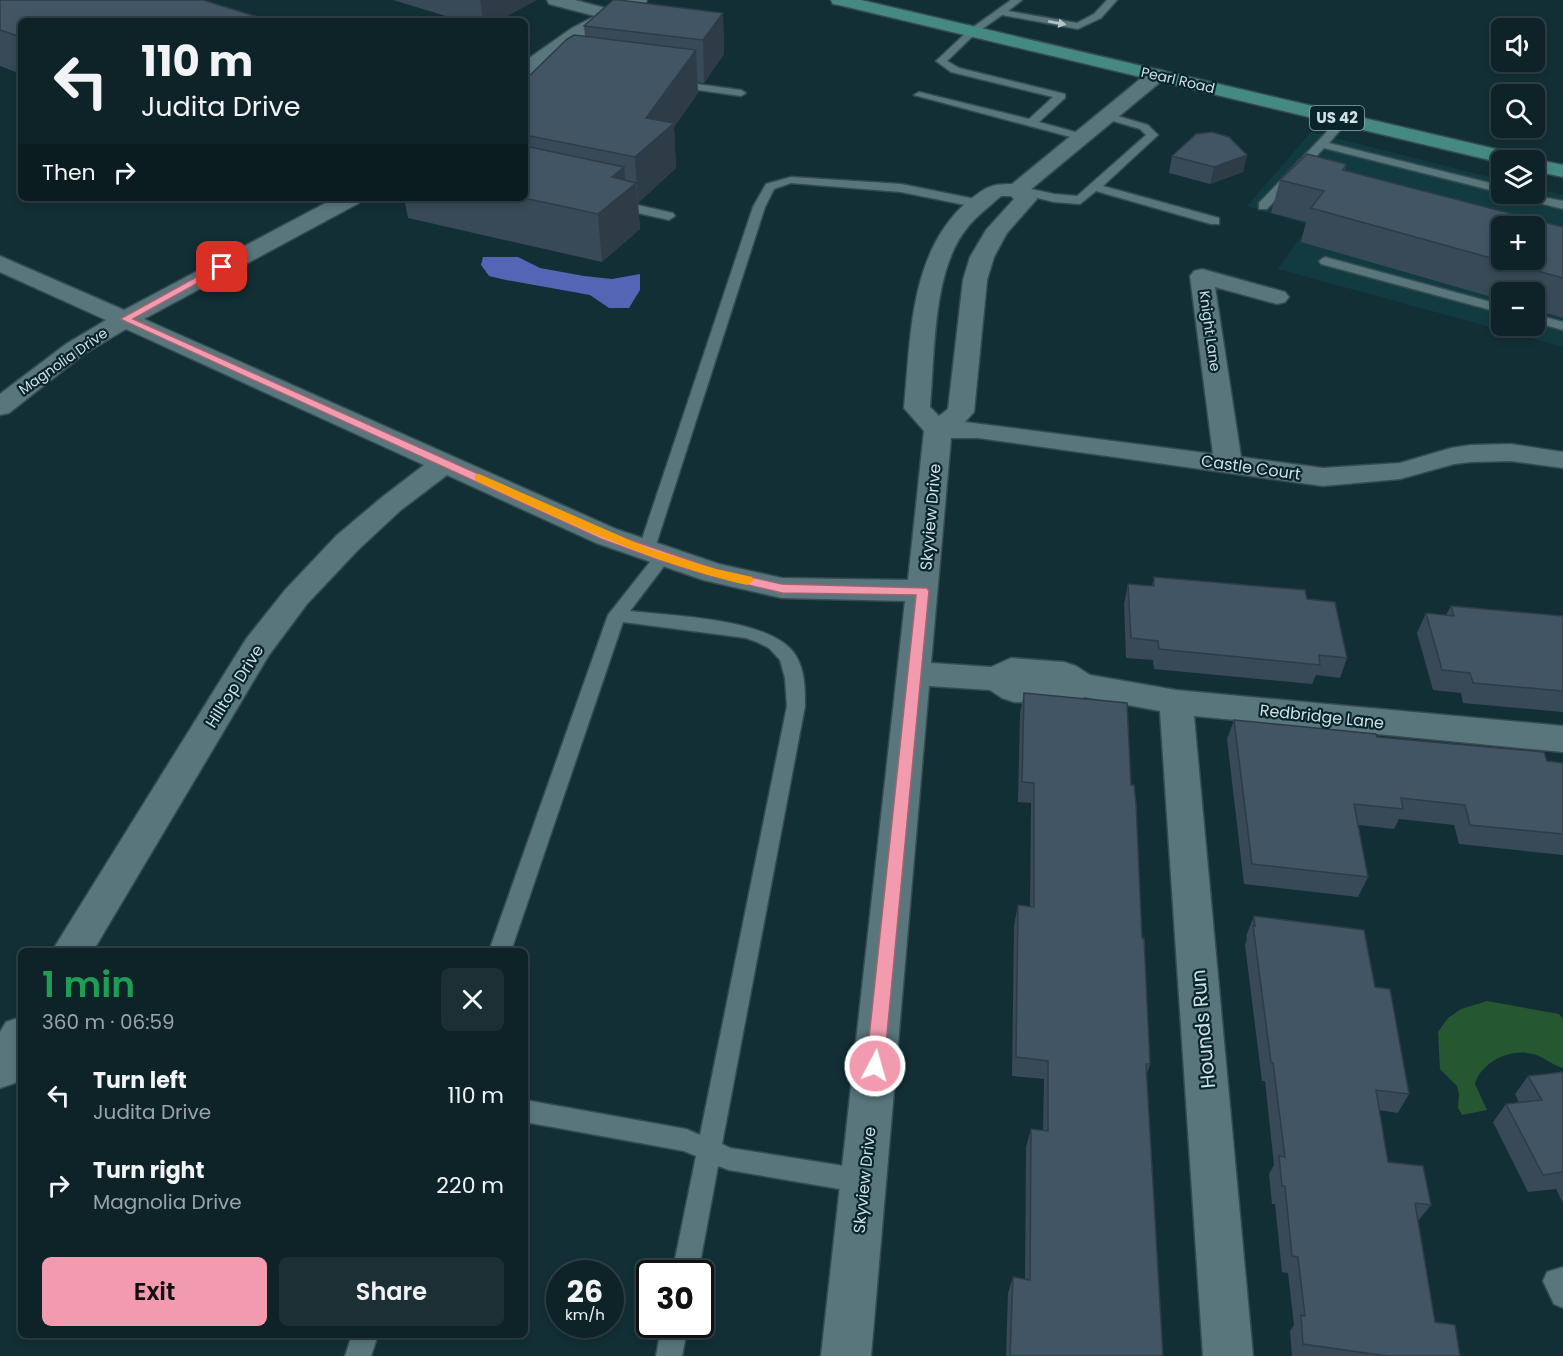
<!DOCTYPE html>
<html lang="en">
<head>
<meta charset="utf-8">
<style>
  :root { --surface:#0e2328; --page:#1c2f34; --text:#f1f3f6; --muted:#9ba4a8; --line:#2e4045; --accent:#f29aae }
  body { margin:0; font-family:Poppins,sans-serif; background:var(--page); color:var(--text); height:100vh; display:flex; flex-direction:column; font-size:22px; white-space:nowrap }
  * { box-sizing:border-box; margin:0 }
  p { font-size:20px; color:var(--muted) }
  .icon { flex:none; width:33px; height:33px; fill:none; stroke:currentColor; stroke-width:2; stroke-linecap:round; stroke-linejoin:round }
  .map { position:relative; flex:1; overflow:hidden }
  .details { position:absolute; left:18px; top:948px; width:510px; height:390px; display:flex; flex-direction:column; background:var(--surface); border-radius:9px; box-shadow:0 3px 9px #0003,0 0 0 2px var(--line) }
  .details>* { flex:none }
  .banner { position:absolute; left:18px; top:18px; width:510px; height:183px; border-radius:9px; box-shadow:0 3px 9px #0003,0 0 0 2px var(--line); background:#0e2328; color:var(--text); overflow:hidden }
  .fabs { position:absolute; left:1491px; top:18px; display:grid; gap:12px }
  .fabs a { display:grid; place-items:center; width:54px; height:54px; border-radius:9px; background:var(--surface); box-shadow:0 3px 9px #0003,0 0 0 2px var(--line); font-size:30px }
  .speed { position:absolute; left:546px; top:1260px; display:flex; gap:12px; font-size:30px; font-weight:700; text-align:center }
  .speed>* { display:grid; place-content:center; width:78px; height:78px; border-radius:50%; background:var(--surface); box-shadow:0 3px 9px #0003,0 0 0 2px var(--line); line-height:1 }
  .speed small { font-size:15px; font-weight:400 }
  .speed .limit { border:3px solid #111; border-radius:9px; background:#fff; color:#111 }
  .pin { position:absolute; display:grid; place-items:center; width:51px; height:51px; color:#fff; margin:-26px; border-radius:12px; box-shadow:0 3px 9px #0006 }
  .me { position:absolute; width:66px; margin:-33px; rotate:6deg; stroke-linejoin:round; filter:drop-shadow(0 0 4px #0008) }
  .turn { display:flex; align-items:center; gap:21px; height:126px; padding:0 24px; font-size:27px }
  .turn .icon { width:78px; height:78px; stroke-width:2.5 }
  .turn b { display:block; font-size:42px; line-height:51px }
  .then { display:flex; align-items:center; height:57px; padding:0 24px; background:#0003; gap:12px; font-size:22px }
  .round { display:grid; place-items:center; flex:none; width:63px; height:63px; border-radius:9px; background:var(--page) }
  .head { display:flex; align-items:center; justify-content:space-between; height:102px; padding:0 24px }
  h1 { font-size:36px; font-weight:600; line-height:45px; color:#1e9e55 }
  .primary-button { display:flex; gap:12px; margin-top:auto; padding:12px 24px }
  .primary-button a { flex:1; height:69px; border-radius:9px; background:var(--accent); color:#111; font-size:24px; font-weight:600; line-height:69px; text-align:center }
  .primary-button a+a { background:var(--page); color:var(--text) }
  ul { padding:0; list-style:none }
  li { display:flex; align-items:center; gap:18px; height:90px; padding:0 24px }
  li div { flex:1 }
  li b { display:block; font-size:22px }
  li em { font-style:normal }
  .map>svg:first-child { display:block }
  .built { fill:#123b41; fill-rule:evenodd }
  .green { fill:#255730 }
  .water { fill:#5465b6 }
  .lines { fill:none; stroke-linecap:round; stroke-linejoin:round }
  .lane-casing { stroke:#364b50; stroke-width:3 }
  .street-casing { stroke:#364b50; stroke-width:3 }
  .primary-casing { stroke:#364b50; stroke-width:3 }
  .lane { fill:#58767c; fill-rule:evenodd }
  .street { fill:#58767c; fill-rule:evenodd }
  .primary { fill:#448982; fill-rule:evenodd }
  .wall { fill:#384957 }
  .shaded-wall { fill:#2e3c47 }
  .building { fill:#415565; stroke:#2e3c47; stroke-width:1.5; fill-rule:evenodd }
  .oneway { fill:#b2c6ca }
  .route { fill:#f29aae; stroke:#9d6471; stroke-width:1.5 }
  .slow { fill:#f59e0b }
  .labels { text-anchor:middle; stroke-width:4.5; stroke-linejoin:round; paint-order:stroke }
  .far-street-label { font-size:14px; fill:#d0e0e4; stroke:#07252b }
  .shield { fill:#07252b; stroke:#94a8ac; stroke-width:1.5 }
  .shield-label { font-size:15px; font-weight:bold; fill:#d0e0e4 }
  .street-label { font-size:16px; fill:#d0e0e4; stroke:#07252b }
  .near-street-label { font-size:20px; fill:#d0e0e4; stroke:#07252b }
</style>
</head>
<body>
<div class="map">
<svg width="1563" height="1356" viewBox="0 0 1563 1356">
  <rect width="100%" height="100%" fill="#122f35"/>
  <path class="built" d="M1311,132L1501,180L1502,194H1534L1535,188L1563,195V347L1278,269L1309,225L1247,206ZM1502,226H1534V260H1502ZM1502,292H1534V326H1502Z"/>
  <path class="green" d="M1487,1001L1559,1014L1563,1019V1068C1552,1065 1544,1057 1533,1054C1511,1048 1481,1062 1475,1084L1487,1110L1462,1115L1458,1108L1459,1094L1457,1086L1440,1069L1438,1032L1448,1018L1461,1009Z"/>
  <path class="water" d="M483,257H518L540,268L584,276L612,279L640,274V290L629,308H609L590,295L506,280L489,276L481,265Z"/>
  <g class="lines">
    <g class="lane-casing">
      <path id="lane" d="M1011,0H1022L1008,11L1077,23L1094,14L1107,0H1117L1101,18L1078,29L1002,15L975,34L947,61L959,68L1065,94V98L1039,122L1086,135V139H1078L914,95L919,92L1029,119L1053,97L951,72L936,61L969,30Z
        M674,81L741,90L746,93L741,96L670,86V82Z
        M1107,113L1148,125L1158,135L1103,186L1219,218V224H1211L1096,191L1080,204L1054,202L1013,192V188L1017,186L1054,194L1077,196L1146,135L1140,129L1103,118V114Z
        M1344,117L1349,120L1329,143L1502,186V193L1324,148L1267,209H1259V203L1340,118Z
        M791,177L901,184L980,200L986,204L980,208L901,192L791,183L774,189L765,207L654,551L652,555H640L638,551L753,207L766,184Z
        M1509,194H1528L1563,201V209L1511,196Z
        M615,200L673,213L675,216L669,220L611,207L609,204Z
        M1325,257L1502,305V313L1321,264L1319,261Z
        M1534,314L1563,322V330L1534,322Z
        M663,552L669,553L671,557L630,611C671,616 774,618 796,656C805,671 805,689 805,706L722,1144L730,1148L863,1169L872,1173L875,1181L872,1189L863,1193L729,1170L718,1166L698,1274H672L696,1156L684,1151L525,1122V1100L686,1129L700,1135L787,706L785,678L780,660L769,648L757,642L746,638L623,622L511,951H489L608,615L657,553Z
        M1563,1267V1308L1554,1304L1543,1281L1547,1272Z
        M662,1324H688L682,1356H656Z
        M352,1335H378L371,1356H345Z"/>
    </g>
    <g class="street-casing">
      <path id="street" d="M547,0H575L609,9L626,0H647L645,4L584,36L532,74L525,76V61L572,28L595,16L549,4Z
        M1157,69L1164,71L1166,75L1164,79L1030,190L1037,199L1007,233L994,257L987,280L974,412L965,422L1213,454L1190,276L1194,271L1202,269L1285,292L1289,297L1285,302L1277,304L1215,287L1241,457L1323,468L1400,463L1451,448L1471,445L1511,444L1563,452V468L1511,461L1471,462L1454,464L1400,479L1323,486L978,438H951L931,663L991,667L1011,658L1064,662L1076,666L1090,675L1176,690L1563,726V752L1194,716L1253,1356H1203L1160,711L1085,697L1065,705L1014,702L1002,698L990,690L929,686L871,1356H821L905,601L782,598L703,580L596,543L447,475L401,510L358,550L307,604L269,655L93,951H52L246,639L285,590L336,536L381,498L424,465L126,329L84,354L9,413L0,415V394L66,344L106,320L0,272V256L124,310L335,198H362L359,203L144,319L616,529L719,564L782,578L908,580L924,431L904,408C911,337 909,253 967,202C985,188 989,184 1012,184L1150,71ZM1001,196H1011L1014,199L986,230L970,257L963,280L948,409L939,416L930,407C935,354 932,271 967,228C976,216 989,207 1001,196Z
        M21,1017V1072L15,1083L0,1088V1032L6,1022Z"/>
    </g>
    <g class="primary-casing">
      <path id="primary" d="M831,0H861L1517,154L1524,156L1527,160L1534,159L1563,165V177L1534,171V160H1502V163L839,5L833,4Z"/>
    </g>
    <use href="#lane" class="lane"/>
    <use href="#street" class="street"/>
    <use href="#primary" class="primary"/>
  </g>
  <path class="wall" d="M0,0L21,21V74L0,66Z
    M393,0H537L497,21H462Z
    M723,13L724,54L704,83L697,82L698,93L674,127L676,168L638,203L640,229L602,262L408,218L404,198H525V80L585,36L584,26Z
    M1247,155L1243,172L1210,184L1169,173L1172,156Z
    M1346,164L1345,171L1563,227V318L1534,309V292H1502V300L1301,242L1306,222L1271,213L1280,180Z
    M1154,577L1307,599L1347,658L1340,678L1316,675L1312,684L1154,669L1153,660L1126,658L1124,604L1128,584L1152,586Z
    M1451,606L1563,616V712L1463,703L1461,693L1433,690L1417,633L1426,613L1446,615Z
    M1024,693L1131,785L1150,1064L1147,1074L1163,1356H1006L1008,1293L1013,1277L1025,1279L1026,1147L1031,1129L1043,1130L1044,1079L1012,1076L1014,925L1018,905L1030,907L1031,803L1018,802L1020,713Z
    M1234,720L1377,737L1563,763V855L1459,844L1454,825L1399,819L1394,829L1358,825L1368,877L1358,897L1244,884L1227,739Z
    M1254,916L1375,987L1409,1094L1398,1113L1379,1110L1388,1162L1431,1205L1418,1221L1435,1322L1460,1356H1292L1290,1331L1294,1325L1288,1273L1282,1272L1275,1204H1272L1269,1174L1274,1165L1265,1081H1262L1245,945L1247,939L1246,936Z
    M1563,1072V1203L1556,1189L1528,1192L1493,1122L1506,1104L1519,1103L1515,1094L1528,1076Z"/>
  <path class="shaded-wall" d="M480,0H537L497,21H483Z
    M723,13L724,54L704,83L703,40Z
    M696,50L698,93L674,127L676,168L638,203L635,157L646,118Z
    M1247,155L1243,172L1210,184L1214,167Z
    M624,167L626,191L636,183L640,229L602,262L598,214L612,177Z"/>
  <path class="building" d="M0,0H203L271,21H21V37L0,30Z
    M613,0H619L723,13L703,40L584,26Z
    M574,35L696,50L646,118L674,123L635,157L525,135V80L567,39Z
    M1212,132L1229,137L1247,155L1214,167L1172,156L1196,134Z
    M525,146L624,167L612,177L636,183L598,214L524,198H525Z
    M1307,154L1346,164L1343,170L1563,227V278L1311,208L1324,191L1280,180ZM1502,226H1534V260H1502Z
    M1154,577L1305,590L1307,599L1335,602L1347,658L1319,655L1320,665L1159,649L1158,641L1131,638L1128,584L1154,586Z
    M1451,606L1563,616V691L1473,683L1470,673L1442,670L1426,613L1454,616Z
    M1024,693L1127,703L1131,785H1134L1136,803L1142,938H1144L1150,1064H1146L1163,1356H1010L1013,1277L1030,1280L1031,1129L1048,1131V1061L1016,1057L1018,905L1034,907V783L1022,782Z
    M1234,720L1376,734L1377,737L1544,752L1547,761L1563,763V834L1470,825L1465,805L1401,798L1403,809L1354,804L1368,877L1252,864Z
    M1254,916L1364,930L1375,987L1390,989L1409,1094L1376,1090L1388,1162L1423,1166L1431,1205L1415,1203L1435,1322L1455,1325L1460,1356H1387L1303,1344L1301,1315L1305,1316L1298,1257L1292,1256L1285,1186H1282L1279,1156L1285,1157L1273,1063L1271,1062L1253,925L1255,926Z
    M1563,1072V1172L1543,1175L1506,1104L1542,1100L1528,1076Z"/>
  <defs><path id="oneway-solid" d="M-6-.8H1V-3.2L6.5 0L1 3.2V.8H-6Z" transform="scale(1.5)"/></defs>
  <use class="oneway" href="#oneway-solid" transform="translate(1057 23) rotate(11)"/>
  <path class="route" d="M218,265L227,267L133,319L610,533L716,569L782,584L927,588L929,591L884,1066L881,1071L875,1074L869,1071L866,1066L916,595L782,593L710,576L658,560L601,539L120,319Z"/>
  <path class="slow" d="M479,474L650,549L716,569L752,577L754,580L747,585C651,563 564,521 475,480V475Z"/>
  <g class="labels">
    <g class="far-street-label">
      <text transform="translate(1178 80) rotate(13)" y="5">Pearl Road</text>
      <text transform="translate(1210 331) rotate(82)" y="5">Knight Lane</text>
      <text transform="translate(63 361) rotate(-35)" y="5">Magnolia Drive</text>
    </g>
    <rect class="shield" x="1310" y="106" width="54" height="24" rx="4.5"/>
    <g class="shield-label">
      <text x="1337" y="123">US 42</text>
    </g>
    <g class="street-label">
      <text transform="translate(1251 467) rotate(8)" y="6">Castle Court</text>
      <text transform="translate(930 517) rotate(-85)" y="6">Skyview Drive</text>
      <text transform="translate(234 686) rotate(-58)" y="6">Hilltop Drive</text>
      <text transform="translate(1322 716) rotate(6)" y="6">Redbridge Lane</text>
      <text transform="translate(864 1180) rotate(-84)" y="6">Skyview Drive</text>
    </g>
    <g class="near-street-label">
      <text transform="translate(1203 1029) rotate(-95)" y="7">Hounds Run</text>
    </g>
  </g>
</svg>
<div class="fabs">
<a><svg class="icon" aria-label="sound" viewBox="0 0 24 24"><path d="M4 9h4l5-4v14l-5-4H4zM17 9q2 3 0 6"/></svg></a>
<a><svg class="icon" aria-label="search" viewBox="0 0 24 24"><circle cx="10" cy="10" r="6"/><path d="M15 15l6 6"/></svg></a>
<a><svg class="icon" aria-label="layers" viewBox="0 0 24 24"><path d="M12 4l9 5-9 5-9-5zM3 14l9 5 9-5"/></svg></a>
<a>+</a>
<a>−</a>
</div>
<div class="speed"><div>26<small>km/h</small></div><div class="limit">30</div></div>
<div class="pin" style="left:222px;top:267px;background:#d93025"><svg class="icon" aria-label="arrive" viewBox="0 0 24 24"><path d="M6 21V4h12l-3 4 3 4H6"/></svg></div>
<svg class="me" style="left:875px;top:1066px" viewBox="-20 -20 40 40"><circle r="17" fill="#f29aae" stroke="#fff" stroke-width="3"/><path d="M0-11L8 9 0 5-8 9z" fill="#fff"/></svg>
<div class="banner">
<div class="turn"><svg class="icon" aria-label="left" viewBox="0 0 24 24"><path d="M17 20v-9H6M10 6l-5 5 5 5"/></svg><div><b>110 m</b>Judita Drive</div></div>
<div class="then">Then<svg class="icon" aria-label="right" viewBox="0 0 24 24"><path d="M7 20v-9h11M14 6l5 5-5 5"/></svg></div>
</div>
<section class="details">
<div class="head"><div><h1>1 min</h1><p>360 m · 06:59</p></div><a class="round"><svg class="icon" aria-label="close" viewBox="0 0 24 24"><path d="M6 6l12 12M18 6L6 18"/></svg></a></div>
<ul>
<li><svg class="icon" aria-label="left" viewBox="0 0 24 24"><path d="M17 20v-9H6M10 6l-5 5 5 5"/></svg><div><b>Turn left</b><p>Judita Drive</p></div><em>110 m</em></li>
<li><svg class="icon" aria-label="right" viewBox="0 0 24 24"><path d="M7 20v-9h11M14 6l5 5-5 5"/></svg><div><b>Turn right</b><p>Magnolia Drive</p></div><em>220 m</em></li>
</ul>
<div class="primary-button"><a>Exit</a><a>Share</a></div>
</section>
</div>
</body>
</html>
